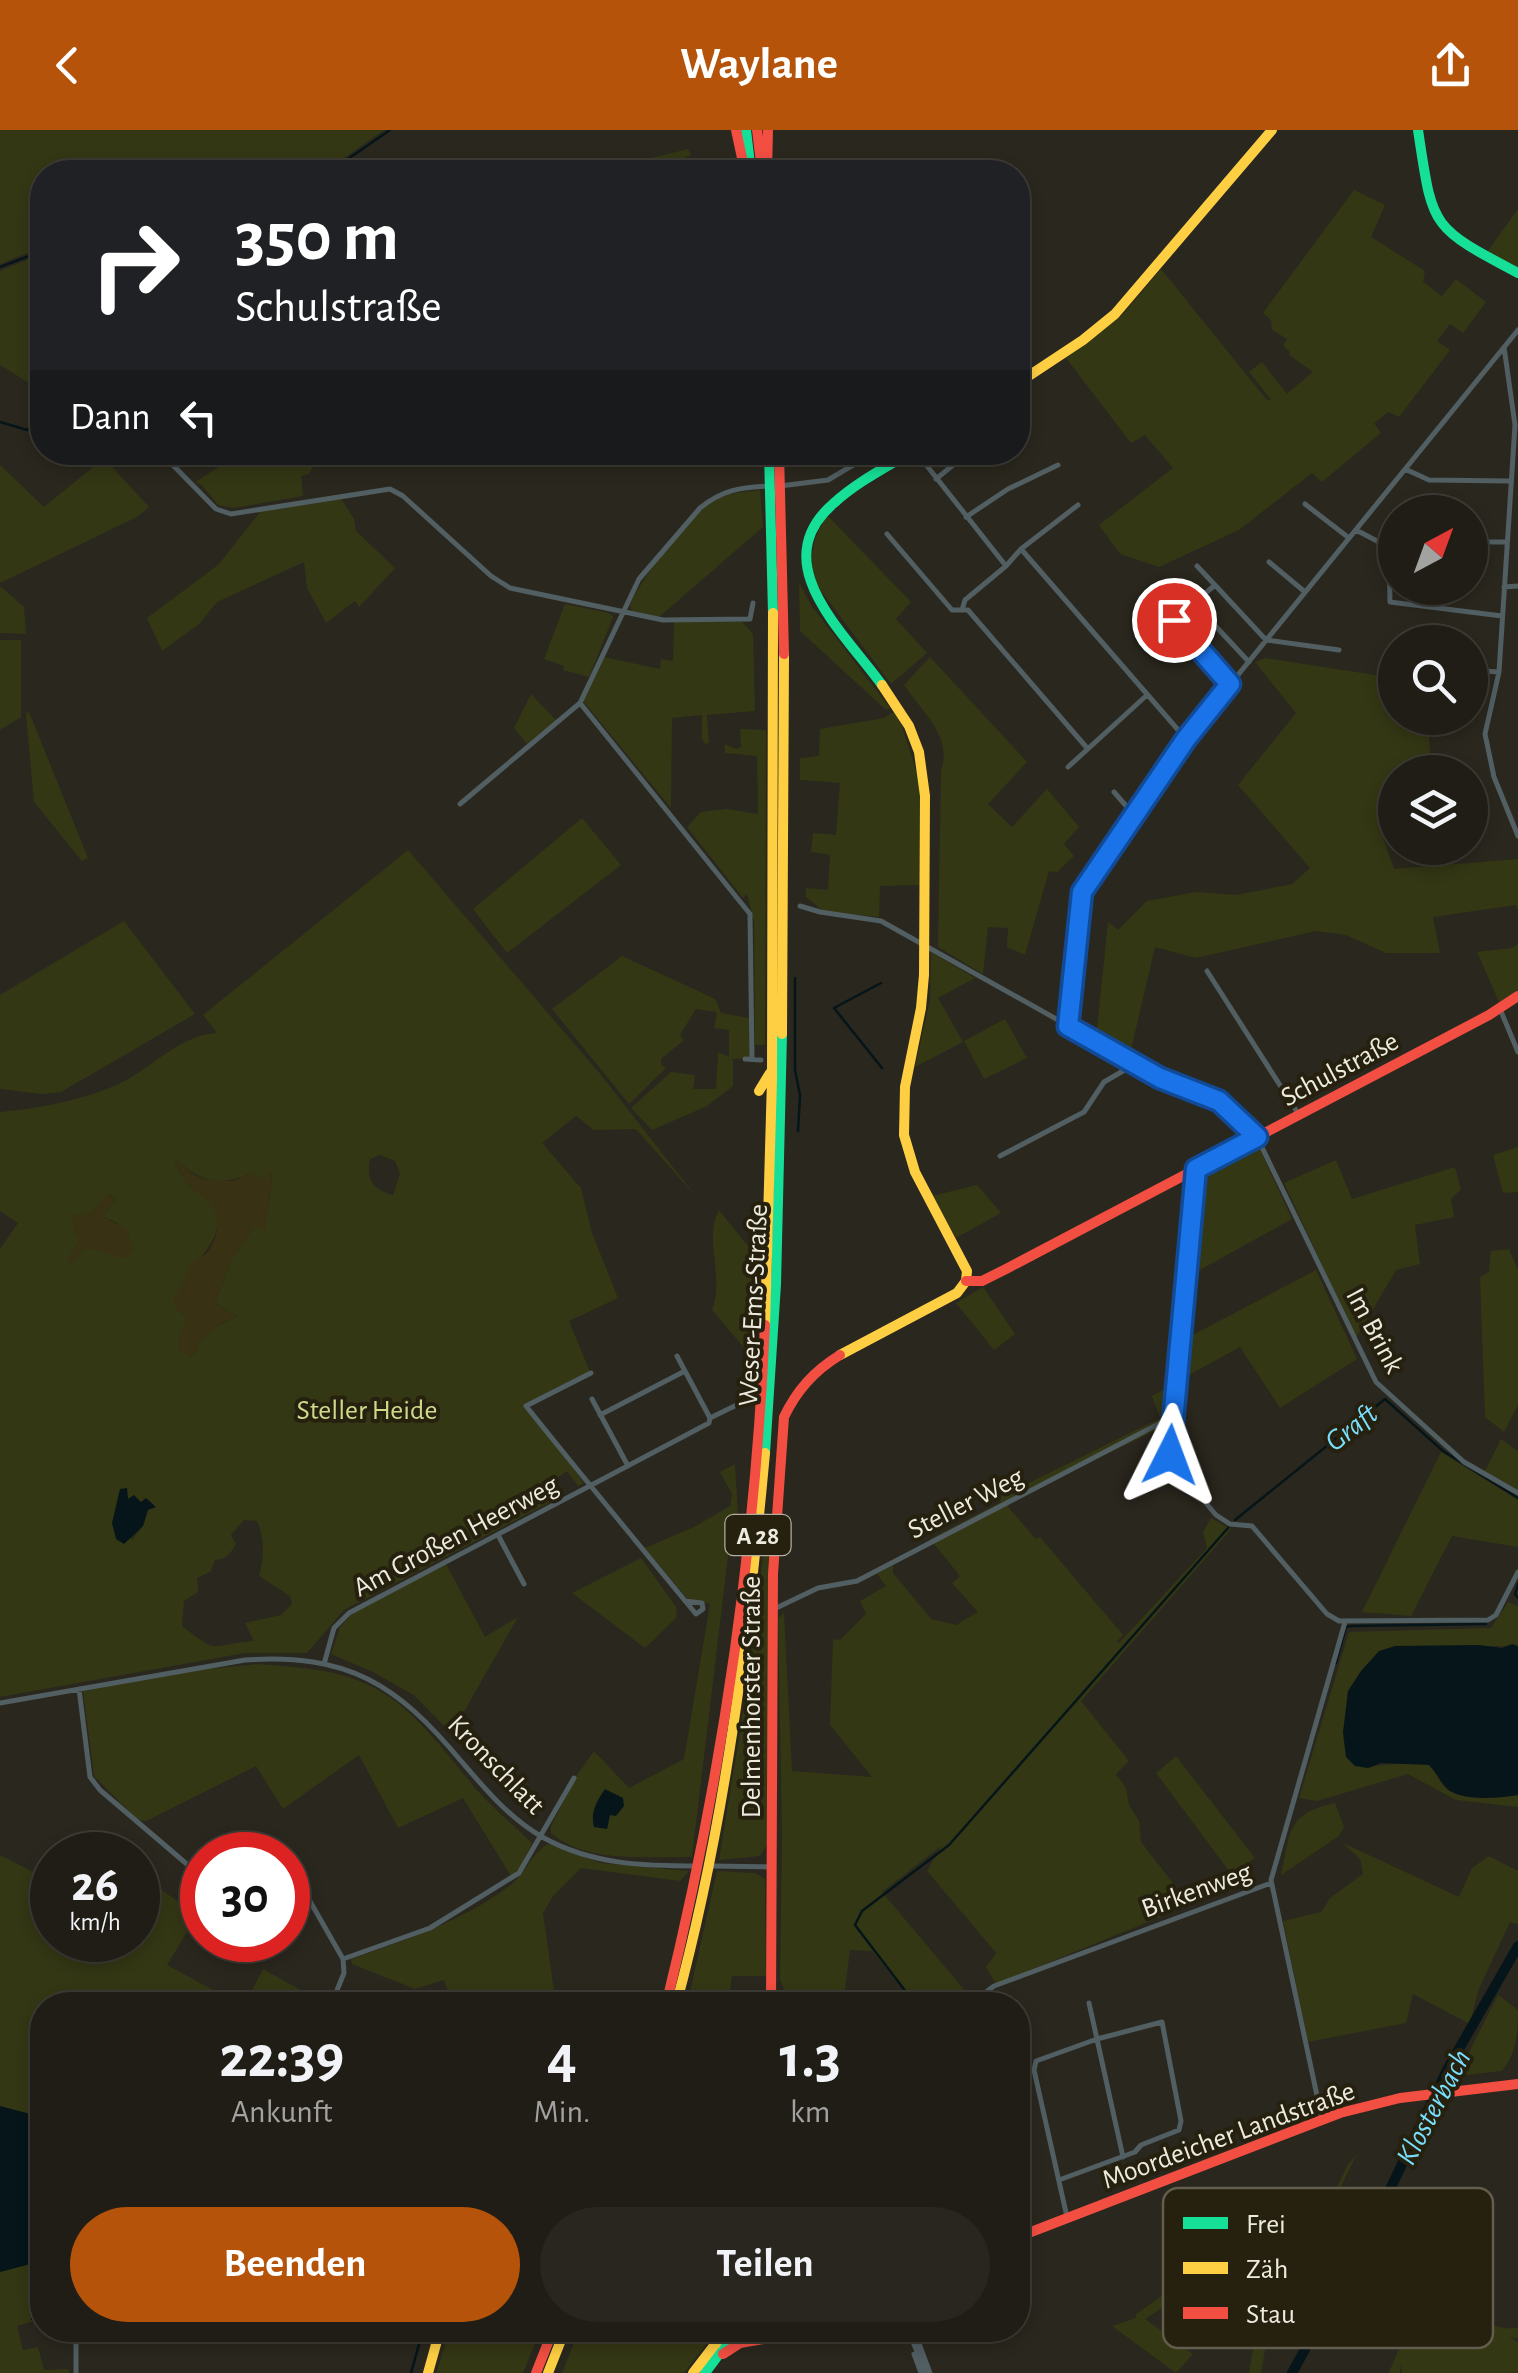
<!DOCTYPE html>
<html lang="de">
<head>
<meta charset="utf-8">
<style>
  :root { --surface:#201d16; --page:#28261f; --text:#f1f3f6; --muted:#a2a2a1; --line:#3d3b35; --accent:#b45309 }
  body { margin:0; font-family:"Alegreya Sans",sans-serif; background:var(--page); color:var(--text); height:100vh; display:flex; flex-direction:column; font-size:38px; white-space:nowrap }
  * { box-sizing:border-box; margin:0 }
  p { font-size:32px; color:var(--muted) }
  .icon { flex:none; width:55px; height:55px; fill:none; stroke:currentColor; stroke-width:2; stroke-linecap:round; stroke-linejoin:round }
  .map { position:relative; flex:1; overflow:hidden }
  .panel { position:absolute; left:30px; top:1862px; width:1000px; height:350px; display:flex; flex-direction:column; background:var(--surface); border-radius:40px; box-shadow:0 5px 15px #0003,0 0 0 2px var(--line) }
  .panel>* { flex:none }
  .banner { position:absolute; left:30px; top:30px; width:1000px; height:305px; border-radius:40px; box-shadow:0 5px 15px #0003,0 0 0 2px var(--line); background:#202124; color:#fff; overflow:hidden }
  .needle { width:65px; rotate:41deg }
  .tools { position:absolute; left:1378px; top:365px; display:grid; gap:20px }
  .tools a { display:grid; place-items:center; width:110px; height:110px; border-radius:50%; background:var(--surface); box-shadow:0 5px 15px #0003,0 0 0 2px var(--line); font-size:50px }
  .speed { position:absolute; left:30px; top:1702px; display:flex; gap:20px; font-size:50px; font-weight:700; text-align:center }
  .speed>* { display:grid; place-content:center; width:130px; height:130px; border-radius:50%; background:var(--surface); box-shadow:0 5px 15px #0003,0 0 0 2px var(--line); line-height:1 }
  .speed small { font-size:25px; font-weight:400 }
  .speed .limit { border:15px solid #d22; background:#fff; color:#111 }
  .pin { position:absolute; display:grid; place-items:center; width:85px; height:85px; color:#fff; margin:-42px; border:5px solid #fff; border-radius:50%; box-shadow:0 2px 10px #0007 }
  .me { position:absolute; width:110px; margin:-55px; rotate:3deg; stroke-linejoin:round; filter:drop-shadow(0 0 8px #0008) }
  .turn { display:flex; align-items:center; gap:35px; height:210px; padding:0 40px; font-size:45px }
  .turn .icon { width:130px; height:130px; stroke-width:2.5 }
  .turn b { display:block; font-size:70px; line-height:85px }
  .then { display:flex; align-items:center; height:95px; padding:0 40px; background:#0003; gap:20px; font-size:38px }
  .eta { display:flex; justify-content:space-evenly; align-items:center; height:170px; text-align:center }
  .eta b { font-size:60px; font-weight:600; line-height:70px }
  .cta { display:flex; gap:20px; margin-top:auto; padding:20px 40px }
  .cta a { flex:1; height:115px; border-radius:60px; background:var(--accent); color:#fff; font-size:40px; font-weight:600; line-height:115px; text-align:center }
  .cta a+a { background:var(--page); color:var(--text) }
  header { display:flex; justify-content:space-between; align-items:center; height:130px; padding:0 40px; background:var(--accent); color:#fff; font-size:45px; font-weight:600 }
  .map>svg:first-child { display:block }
  .green { fill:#343714; fill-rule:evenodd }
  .sand { fill:#383113 }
  .water { fill:#051519 }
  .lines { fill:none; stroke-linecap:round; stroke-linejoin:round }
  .stream { stroke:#051519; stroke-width:2.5 }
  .river { stroke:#051519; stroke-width:10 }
  .street { stroke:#515e62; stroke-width:5 }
  .fast { stroke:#16e098; stroke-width:10 }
  .slow { stroke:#ffcf43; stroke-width:10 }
  .jam { stroke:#f24e42; stroke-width:10 }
  .route-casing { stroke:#114b97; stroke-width:25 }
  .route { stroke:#1a73e8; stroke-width:18 }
  .labels { text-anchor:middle; stroke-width:8; stroke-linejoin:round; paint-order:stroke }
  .shield { fill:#26210f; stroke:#b1aea0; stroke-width:2.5 }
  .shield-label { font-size:25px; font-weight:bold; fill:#edeade }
  .street-label { font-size:28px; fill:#edeade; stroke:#26210f }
  .park-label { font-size:28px; fill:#cfdb8b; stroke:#26210f }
  .water-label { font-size:30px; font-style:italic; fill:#78defb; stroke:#26210f }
  .key { fill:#26210f; stroke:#625d4d; stroke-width:2.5 }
  .key-label { font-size:28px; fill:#edeade }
</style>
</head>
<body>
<header><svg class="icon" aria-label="back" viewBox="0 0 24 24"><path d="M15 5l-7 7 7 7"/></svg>Waylane<svg class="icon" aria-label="share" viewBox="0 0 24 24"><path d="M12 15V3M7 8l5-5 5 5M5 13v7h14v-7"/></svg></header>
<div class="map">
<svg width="1518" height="2243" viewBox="0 0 1518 2243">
  <rect width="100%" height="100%" fill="#2a271e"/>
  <path class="green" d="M0,0H384L324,42H42V117L0,134Z
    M688,19L691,25L650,42H594Z
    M1354,60L1385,75L1371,107L1425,141L1423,152L1442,166L1456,149L1486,172L1463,203L1450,194L1437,211L1450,220L1399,287L1388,282L1374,293L1381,303L1322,352L1312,343L1239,400L1159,437L1120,424L1099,395L1173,338L1145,305L1131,313L1066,228L1122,185L1161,139L1267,270H1271L1249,242L1262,232L1287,264L1313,242L1289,225L1290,222L1283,216L1287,209L1272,200L1271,190L1263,183Z
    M1518,79V137L1487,122Z
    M42,124V261L0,235V141Z
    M240,323V322L320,323L309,344L301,346L303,366L234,378L218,375L201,354L194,353Z
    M104,328L149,377L137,387L0,453V335L44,377Z
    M760,360L763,397L659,487L632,481L630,475C641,448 694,378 721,367C733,362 748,362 760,360Z
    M341,368L354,389L356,401L395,438L359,477L355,471L326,493L307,458L304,432L217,472L199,494L162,521L147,488L218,435L261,381Z
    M827,385L911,472L896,489L927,523L891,554L815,453C808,425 813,409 827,385Z
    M799,452L811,475L890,578L886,580L800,501Z
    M0,456L24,477L26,504L0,503Z
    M565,474L609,483L613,487L589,547L563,540L564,536L544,529Z
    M674,492H742L753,504L755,581L707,585L709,612L706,615L702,609V585L672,588L671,678L583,571L604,527L660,539L661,529L673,531Z
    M0,510H21V587L0,600Z
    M930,527L1027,632L988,674L1012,697L1047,659L1079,697L1064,714L1074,726L1057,742L1049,741L1025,825L1007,817L1008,798L988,797L983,844L938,817L941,641C953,606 922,582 904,555Z
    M1265,528L1395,548V588H1428L1431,642H1395V672L1382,675L1384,692L1378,693L1394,739L1518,729V781L1516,775L1433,787L1440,823H1386L1346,805L1316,801L1196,828L1155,817L1130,924L1127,925L1096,908L1108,792L1118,800L1147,771L1196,762L1236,765L1292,754L1310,738L1238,655L1296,583L1255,532Z
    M531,564L556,590L527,614L514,598Z
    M897,580L920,653V755L880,756L879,787L823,781L806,767V758L828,760L830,725L811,722L813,703L836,705L840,653L800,650V628L819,626L820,599L884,588Z
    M29,582L88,728L82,731L34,672L26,583Z
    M740,599L766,600L765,915H755L754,792L747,764L743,768L687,697L701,682L727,679L758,684L757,626L725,623V614L736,619L741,617Z
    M582,688L621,735L507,823L473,779Z
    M408,720L602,946L697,1068L636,999L594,1000L576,986L542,1013L581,1058L592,1103L618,1168L569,1191L590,1242L525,1275L584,1353L578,1356L567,1341L546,1356L554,1370L344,1480L307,1523H245L0,1567V1119L18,1093L0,1081V982C38,979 95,968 128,949C158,932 182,905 217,903L203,885ZM380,1025L395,1031L400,1044L393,1065C372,1059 366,1049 370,1029ZM177,1031C202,1052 220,1057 251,1043L260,1049L268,1047L271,1042C273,1062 267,1076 265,1094L255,1096L232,1128L215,1173L238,1187C218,1194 202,1203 194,1224L185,1200L187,1187L176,1178C174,1141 237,1110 212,1074C207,1066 201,1065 194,1060C186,1054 181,1042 175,1034ZM109,1064L116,1069L103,1087C124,1094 127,1100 134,1121L111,1123L97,1117L82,1120L71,1134L68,1131L79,1109L80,1086L92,1082ZM120,1359L127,1370L142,1372L148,1380L143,1396L132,1410L116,1381ZM244,1390L257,1391C265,1409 264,1427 259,1446L290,1466L292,1474L281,1485L245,1493L254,1511C208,1514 222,1527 182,1496L184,1471L198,1462L197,1448L211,1441L215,1430C227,1429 230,1424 236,1414L231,1405Z
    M124,791L195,884L61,962L42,964L0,959V865Z
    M1518,814V862L1500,874L1477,822L1512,818Z
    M931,822L975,848L938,868L963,912L915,937L930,870Z
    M622,826L711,867L716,870L721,883L749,888L750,928L733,929V956L707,976L652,1000L631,978L671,942L695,945L693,959H716L718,922L729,927V900L714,898L717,882L696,879L680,905L684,910L661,929V935L666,938L629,974L552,879Z
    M1005,889L1027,928L984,949L964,911Z
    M1256,1011L1292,1089L1198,1141H1191L1198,1042Z
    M1518,1017V1062L1503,1063L1493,1025Z
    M1336,1030L1352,1069L1455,1037L1461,1059L1451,1069L1454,1087L1415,1095L1420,1134L1396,1140L1356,1208L1284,1053Z
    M977,1055L1001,1083L956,1108L932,1066Z
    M719,1080L759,1130L754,1223L747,1221L712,1180C725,1148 703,1109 719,1080Z
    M1509,1119L1518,1140V1275L1504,1302L1485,1287L1480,1147L1489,1142L1491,1121Z
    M1316,1140L1357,1229L1280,1278L1240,1217L1178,1251L1183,1210Z
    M983,1157L1015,1204L994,1220L956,1173Z
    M1172,1255L1169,1294L1011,1370L1008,1377L1036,1409L1040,1407L1123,1505L1117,1511L1119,1513L1207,1418L1203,1402L1211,1388L1231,1399L1081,1571L1129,1631L1116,1644L1126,1658L1129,1675L1139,1691L1141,1712L1190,1775L996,1854L986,1837L996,1823L927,1741L941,1716L882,1762L966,1862L929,1875H915L872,1821L850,1820L843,1875H791L780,1850L782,1707L778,1488L784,1483L792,1641L872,1647L830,1595L833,1509L840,1510L866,1484L860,1471L886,1456L877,1444L893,1435V1443L931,1489L956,1495L978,1482L952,1453L960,1446L930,1409L1001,1372L995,1355L1004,1356L1011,1362L1160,1288L1152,1266Z
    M1501,1309L1518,1321V1360L1485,1341Z
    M1441,1322L1518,1370V1417L1452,1406L1411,1486L1362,1482Z
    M735,1334L738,1385L731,1401L692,1727C648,1726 586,1734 551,1703V1696L577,1645L594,1621L629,1658L684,1629L710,1474L687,1468L645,1418L694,1397L730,1376L732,1364L720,1342Z
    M766,1403L771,1404L768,1713L760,1726L719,1730L741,1596Z
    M641,1428L676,1477L677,1487L645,1518L572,1463Z
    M446,1434L485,1507L518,1487L465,1580L445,1597L415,1566L375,1543L331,1524L340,1497L352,1484Z
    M1508,1472L1518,1476V1516H1395L1348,1561L1343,1603L1368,1638C1379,1634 1419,1632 1430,1635C1436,1642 1439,1649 1444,1656C1457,1673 1500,1668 1518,1665V1677L1456,1670L1408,1644L1317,1671L1299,1668L1349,1502L1491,1498Z
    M258,1534C292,1537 325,1538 357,1550C410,1570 441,1618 476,1659C493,1678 513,1695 532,1713L521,1737L511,1746L463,1668L398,1698L359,1625L283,1679L256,1636L146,1691L138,1690L94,1646L83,1561L198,1540Z
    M1176,1626L1255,1728L1232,1745L1156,1643Z
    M1335,1673L1344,1697L1339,1706L1281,1745C1291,1701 1286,1684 1335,1673Z
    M1343,1713L1459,1767L1472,1738L1489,1726L1518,1741V1794L1510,1792L1478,1861L1470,1894L1413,1864L1406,1893L1308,1912L1283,1791L1321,1782L1330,1768L1363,1744L1360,1729Z
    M548,1714L601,1733L689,1741L680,1751L581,1738L553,1766L543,1783L556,1875H453L444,1850L415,1859L352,1834L351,1829C407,1810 465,1790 512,1754C526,1742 532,1723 548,1714Z
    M0,1725L39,1745L52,1733V1810H138V1745L198,1784L167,1835L241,1875H42V2189L17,2196L23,2220L38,2217L44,2240L69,2239V2243H0Z
    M717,1741L755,1743L765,1749L766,1846H732L728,1875H687Z
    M263,1839L326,1874L325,1875L246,1873Z
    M1498,1865L1518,1880C1518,1903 1517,1922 1502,1941L1457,1946Z
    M1357,2024L1309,2120L1277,2203L1266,2215L1261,2243H1249L1253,2218L1266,2201L1306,2112H1311L1347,2036Z
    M1400,2057L1473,2101L1476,2115L1459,2153L1451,2149L1467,2113L1464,2104L1397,2064Z
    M1193,2128L1212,2150L1209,2154L1204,2151L1145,2189L1193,2224L1176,2243L1112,2196L1136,2188V2184L1196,2142Z
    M1452,2169C1466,2184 1501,2204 1518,2197V2209L1509,2207L1518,2212V2243H1402L1401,2234L1400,2243H1389C1400,2217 1418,2167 1452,2169Z
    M450,2200H540L523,2243H436Z
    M579,2200H708L710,2209L684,2243H562Z"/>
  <path class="sand" d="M176,1030C201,1052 204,1050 233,1051L251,1043L260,1049L267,1047L271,1040C273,1061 266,1078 266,1098L263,1101L255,1097L232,1128L215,1173L238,1187C213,1194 203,1208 190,1229L187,1224L179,1222V1207L187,1187L176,1178L173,1167C183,1158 185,1144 192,1134C197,1128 206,1126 210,1119C226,1089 216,1077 193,1059C186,1054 181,1041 175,1034Z
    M108,1064L116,1069L103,1087L126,1098L134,1121L125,1128C108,1128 103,1116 83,1120L72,1134L68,1131L79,1109L74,1103L72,1084C92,1089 95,1074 108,1064Z"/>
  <path class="water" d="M127,1358L128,1369L134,1365L141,1372L146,1368L156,1377L148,1380L143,1396L124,1414L116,1409L112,1393L120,1359Z
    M1512,1514L1518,1516V1665C1500,1668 1468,1671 1450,1661C1442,1656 1437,1643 1429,1635L1381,1633L1368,1638L1355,1636L1346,1627L1343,1603L1348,1561L1361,1541L1379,1521L1395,1516L1479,1515L1502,1518Z
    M605,1659L623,1668L624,1676L616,1686L610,1685L607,1699L594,1697C590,1682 597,1671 605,1659Z
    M0,1976L42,1987V2131L0,2142Z"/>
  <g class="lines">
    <path class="stream" d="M329,42L390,0
      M0,137L42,121
      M0,292L27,300L42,289
      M795,848V940L800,965L798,1001
      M881,853L834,878L882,938
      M1235,1390L1385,1269L1443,1321L1518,1368
      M1518,1454L1515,1464L1518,1468
      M1336,1533L1346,1497L1351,1496L1486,1494
      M916,1875L855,1795L862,1781L949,1715L1228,1398
      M32,2189L42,2186
      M411,2243L423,2200"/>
    <path class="river" d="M1292,2243L1371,2099L1448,1938L1518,1816"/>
    <path class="street" d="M1504,217L1515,295L1499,542L1485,604L1494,647L1518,706
      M160,322L216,379L231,384L390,359L403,366L491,446L510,458L663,490L750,489L753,473
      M916,322L1006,436L1021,419L1186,609
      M1405,339L1429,350L1509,351
      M936,349L969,322
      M780,356L828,350L875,322
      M1305,374L1349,408
      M966,387L1008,359L1058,335
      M1356,400L1377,411H1395
      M887,404L952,480H962
      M1389,411L1390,472L1502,486
      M1470,412H1506
      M1021,419L1078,375
      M1269,432L1305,462
      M1006,436L965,470L962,480H968L1087,618
      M1197,436L1215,455
      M1504,457L1518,456
      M1194,473L1249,532
      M1174,490L1215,455L1266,510L1339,520
      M1160,505L1174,490L1230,554
      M1470,540L1499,542
      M580,573L750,784L752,929
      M1068,637L1147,565
      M1114,662L1134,685
      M460,674L580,573L639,449L700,378C722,360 741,357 769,356
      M800,776L820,782L881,791L1160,947L1219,971L1255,1003L1376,1252L1464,1332L1518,1363
      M1207,841L1299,985
      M1500,879L1518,922
      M1068,896L1081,762L1186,609L1518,200
      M745,929L761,930
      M1000,1026L1084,982L1104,952L1135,934
      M1196,1039L1170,1325L1175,1336L1216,1385L1230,1394L1252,1396L1327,1484L1339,1491L1488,1490L1496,1485L1518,1442
      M591,1243L526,1276C582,1346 639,1415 696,1484L703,1479L702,1473L685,1471
      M592,1269L628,1336
      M600,1285L685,1241
      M710,1288L747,1270L749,1265
      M498,1405L524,1454
      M772,1480L818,1458L857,1451L1172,1287
      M324,1534L334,1498L349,1483L709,1293L710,1288L677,1226
      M79,1559L90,1647L100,1660L202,1747
      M0,1573L245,1530C348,1523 397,1554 461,1631C486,1660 510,1689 544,1708C593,1735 645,1736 699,1736
      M710,1736L772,1737
      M288,1739L299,1752L343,1829L344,1843L331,1875
      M343,1829L430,1798L519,1743L574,1648
      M1089,1873L1123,2027
      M969,1875L994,1856L1271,1753
      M1322,1989L1271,1750L1345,1492
      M1059,2050L1135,2022L1141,2015L1179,2000L1181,1991L1162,1892L1097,1909L1036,1931L1034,1940L1067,2087
      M76,2200V2243
      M908,2200L926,2243
      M914,2200L930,2243
      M914,2224L921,2243"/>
    <path class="fast" d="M746,0L751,42
      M1418,0C1433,98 1429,96 1518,143
      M769,322L773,483
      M882,555C844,502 764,433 834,373C857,352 885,338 911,322
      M765,1323L776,1154L782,904
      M705,2243L737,2200"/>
    <path class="slow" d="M1018,253L1083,210L1115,184L1272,0
      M782,904L784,524
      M759,961L770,943
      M765,1195L772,949L773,483
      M840,1225L957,1163L966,1151L967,1141L915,1042L904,1005L905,957L921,878L924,845L925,666L919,622L909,596L882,555
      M676,1875C725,1694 748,1509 765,1323
      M716,2214L717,2200
      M428,2243L440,2200
      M548,2243L565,2200
      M693,2243L726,2200"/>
    <path class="jam" d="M736,0L745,42
      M757,0L762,42
      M767,42L768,0
      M779,322L784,524
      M966,1151H982L1006,1139L1489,885L1518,866
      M666,1875C721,1651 755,1425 765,1195
      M771,1875L773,1444L784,1287C797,1260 814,1241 840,1225
      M1018,2107L1340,1983L1400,1968L1518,1954
      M739,2200L763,2209L800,2200
      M723,2224L740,2213L763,2209
      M536,2243L553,2200"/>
  </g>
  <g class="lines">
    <g class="route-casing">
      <path id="route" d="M1170,1325L1196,1039L1257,1007L1219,971L1160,948L1068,896L1082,762L1186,609L1230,554L1174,490"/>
    </g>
    <use href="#route" class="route"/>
  </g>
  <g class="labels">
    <rect class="shield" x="725.5" y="1385" width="65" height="40" rx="8"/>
    <g class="shield-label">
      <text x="758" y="1414">A 28</text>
    </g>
    <g class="street-label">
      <text transform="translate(1339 938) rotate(-28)" y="10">Schulstraße</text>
      <text transform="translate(752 1175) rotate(-87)" y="10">Weser-Ems-Straße</text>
      <text transform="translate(1376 1200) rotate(62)" y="10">Im Brink</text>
      <text transform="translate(965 1372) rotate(-27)" y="10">Steller Weg</text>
      <text transform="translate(455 1405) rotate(-28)" y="10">Am Großen Heerweg</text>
      <text transform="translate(750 1567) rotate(-90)" y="10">Delmenhorster Straße</text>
      <text transform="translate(497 1634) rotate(46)" y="10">Kronschlatt</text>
      <text transform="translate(1196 1759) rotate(-20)" y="10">Birkenweg</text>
      <text transform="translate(1228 2004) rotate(-20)" y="10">Moordeicher Landstraße</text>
    </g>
    <g class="park-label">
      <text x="367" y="1289">Steller Heide</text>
    </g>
    <g class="water-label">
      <text transform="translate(1351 1297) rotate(-38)" y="10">Graft</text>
      <text transform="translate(1433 1977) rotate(-62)" y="10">Klosterbach</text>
    </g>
  </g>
  <rect x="1163" y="2058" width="330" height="160" rx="15" class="key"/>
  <rect x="1183" y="2087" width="45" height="12" fill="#16e098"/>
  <rect x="1183" y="2132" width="45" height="12" fill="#ffcf43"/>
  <rect x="1183" y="2177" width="45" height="12" fill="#f24e42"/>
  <g class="key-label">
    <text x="1246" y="2103">Frei</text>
    <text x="1246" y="2148">Zäh</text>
    <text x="1246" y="2193">Stau</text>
  </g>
</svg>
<div class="tools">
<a><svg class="needle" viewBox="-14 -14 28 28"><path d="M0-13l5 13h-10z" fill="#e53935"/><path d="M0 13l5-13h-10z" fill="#a2a2a1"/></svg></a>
<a><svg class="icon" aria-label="search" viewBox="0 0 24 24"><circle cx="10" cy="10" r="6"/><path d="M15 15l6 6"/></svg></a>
<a><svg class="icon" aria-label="layers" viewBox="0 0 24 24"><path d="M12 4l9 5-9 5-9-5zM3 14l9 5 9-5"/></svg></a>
</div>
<div class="speed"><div>26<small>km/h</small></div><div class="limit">30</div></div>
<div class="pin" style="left:1174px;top:490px;background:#d93025"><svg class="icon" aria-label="arrive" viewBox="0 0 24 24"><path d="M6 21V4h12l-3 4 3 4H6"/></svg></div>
<svg class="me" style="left:1170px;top:1325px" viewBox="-20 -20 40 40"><path d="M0-17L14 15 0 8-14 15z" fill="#1a73e8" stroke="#fff" stroke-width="4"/></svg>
<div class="banner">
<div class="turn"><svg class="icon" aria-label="right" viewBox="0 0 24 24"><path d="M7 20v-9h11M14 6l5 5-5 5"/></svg><div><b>350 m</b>Schulstraße</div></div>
<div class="then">Dann<svg class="icon" aria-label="left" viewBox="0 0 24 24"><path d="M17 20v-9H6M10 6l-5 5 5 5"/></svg></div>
</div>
<section class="panel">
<div class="eta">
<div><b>22:39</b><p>Ankunft</p></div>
<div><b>4</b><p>Min.</p></div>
<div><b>1.3</b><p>km</p></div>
</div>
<div class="cta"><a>Beenden</a><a>Teilen</a></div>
</section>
</div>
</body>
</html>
